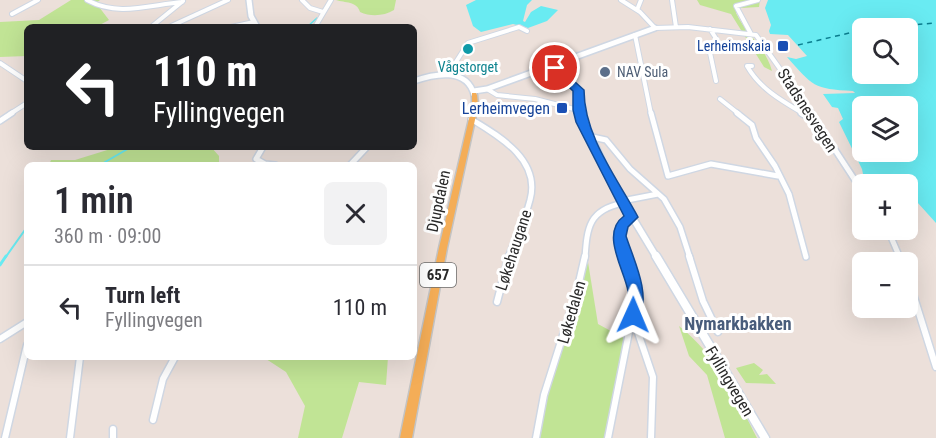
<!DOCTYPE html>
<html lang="en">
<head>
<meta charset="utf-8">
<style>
  :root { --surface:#fff; --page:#f2f2f3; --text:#2b2b33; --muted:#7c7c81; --line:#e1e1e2 }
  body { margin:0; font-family:"Roboto Condensed",sans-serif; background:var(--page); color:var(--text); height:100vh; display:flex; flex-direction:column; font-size:22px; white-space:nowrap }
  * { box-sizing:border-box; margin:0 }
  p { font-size:20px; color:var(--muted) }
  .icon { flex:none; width:33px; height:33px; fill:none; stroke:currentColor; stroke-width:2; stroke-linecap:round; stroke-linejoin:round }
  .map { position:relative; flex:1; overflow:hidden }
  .panel { position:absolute; left:24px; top:162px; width:393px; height:198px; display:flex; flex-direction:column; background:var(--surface); border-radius:9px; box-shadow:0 6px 24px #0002 }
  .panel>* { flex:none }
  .hud { position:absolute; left:24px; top:24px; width:393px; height:126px; border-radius:9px; box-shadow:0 6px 24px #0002; background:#202124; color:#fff; overflow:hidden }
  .fabs { position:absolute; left:852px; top:18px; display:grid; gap:12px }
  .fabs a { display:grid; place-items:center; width:66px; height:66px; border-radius:9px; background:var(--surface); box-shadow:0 6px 24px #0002; font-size:30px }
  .pin { position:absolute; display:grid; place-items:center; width:51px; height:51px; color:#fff; margin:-26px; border:3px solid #fff; border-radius:50%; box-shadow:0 2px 6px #0007 }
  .me { position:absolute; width:66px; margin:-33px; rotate:1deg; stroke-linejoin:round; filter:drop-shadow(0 0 4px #0008) }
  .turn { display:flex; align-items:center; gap:21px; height:126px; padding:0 30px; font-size:27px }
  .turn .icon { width:78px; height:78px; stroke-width:2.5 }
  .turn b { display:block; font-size:42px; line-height:51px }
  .round { display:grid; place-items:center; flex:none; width:63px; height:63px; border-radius:9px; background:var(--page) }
  .overview { display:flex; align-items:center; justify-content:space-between; height:102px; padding:0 30px }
  h1 { font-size:36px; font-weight:600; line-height:45px }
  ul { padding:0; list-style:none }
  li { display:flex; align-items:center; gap:18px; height:84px; padding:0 30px; border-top:2px solid var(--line) }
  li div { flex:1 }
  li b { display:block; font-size:22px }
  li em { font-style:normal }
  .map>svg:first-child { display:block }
  .green { fill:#c1e495 }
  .water { fill:#69ebf2; fill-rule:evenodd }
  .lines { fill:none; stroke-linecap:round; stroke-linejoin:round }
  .stream-far2 { stroke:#69ebf2; stroke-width:1.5 }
  .stream-far1 { stroke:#69ebf2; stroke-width:2 }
  .stream { stroke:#69ebf2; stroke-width:3 }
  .ferry { stroke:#0a7e8f; stroke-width:1.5; stroke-dasharray:5 4.5; stroke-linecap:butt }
  .minor-far2-casing { stroke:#cfd7e3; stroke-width:6 }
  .minor-far1-casing { stroke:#cfd7e3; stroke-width:8 }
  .minor-casing { stroke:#cfd7e3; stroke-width:9 }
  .tertiary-far2-casing { stroke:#cfd7e3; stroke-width:8 }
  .tertiary-far1-casing { stroke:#cfd7e3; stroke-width:9 }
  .tertiary-casing { stroke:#cfd7e3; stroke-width:11 }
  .primary-casing { stroke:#c3c3c3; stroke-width:3 }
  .minor-far2 { stroke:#fff; stroke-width:4 }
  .minor-far1 { stroke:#fff; stroke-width:5 }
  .minor { stroke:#fff; stroke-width:6 }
  .tertiary-far2 { stroke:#fff; stroke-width:5 }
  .tertiary-far1 { stroke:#fff; stroke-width:6 }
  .tertiary { stroke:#fff; stroke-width:8 }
  .primary { fill:#f4ad57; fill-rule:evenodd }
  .route { fill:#1a73e8; stroke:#114b97; stroke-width:1.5 }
  .transit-dot { fill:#1a4fb4; stroke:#fff; stroke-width:2 }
  .culture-dot { fill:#0f9aa8; stroke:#fff; stroke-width:2 }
  .service-dot { fill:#5c6f8a; stroke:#fff; stroke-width:2 }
  .labels { text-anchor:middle; stroke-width:6; stroke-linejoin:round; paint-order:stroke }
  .far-transit-label { font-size:14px; fill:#164399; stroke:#fff; text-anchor:end }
  .far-culture-label { font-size:14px; fill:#0d838f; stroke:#fff }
  .far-service-label { font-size:14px; fill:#4e5e75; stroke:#fff; text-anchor:start }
  .shield { fill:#fff; stroke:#696969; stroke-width:1.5 }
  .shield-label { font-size:15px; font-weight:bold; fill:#292929 }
  .transit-label { font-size:16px; fill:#164399; stroke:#fff; text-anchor:end }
  .street-label { font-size:16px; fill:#292929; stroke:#fff }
  .neighbourhood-label { font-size:18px; font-weight:bold; fill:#485c7b; stroke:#fff }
</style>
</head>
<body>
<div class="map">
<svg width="936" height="438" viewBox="0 0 936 438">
  <rect width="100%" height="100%" fill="#ece0da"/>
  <path class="green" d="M71,0H100L96,3L109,20L96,27H27V56L0,57V22L39,20Z
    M336,0H396L394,10C384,16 371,17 360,12C357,1 345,3 336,0Z
    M697,0H760L759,7L741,8L736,13C746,34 766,48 772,71L764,67L731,14L700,5Z
    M117,147H211L219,156V165H49L51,160H75Z
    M588,262L598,324L631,342L608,438H535L565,330Z
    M679,326C717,356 736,396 757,438H725L707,375L689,356Z
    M263,357H388L386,385L359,382L342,438H298L305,406L286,372Z
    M754,363L763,370L759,375L767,374L776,384L746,383L736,368Z"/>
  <path class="water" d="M476,0H532L527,5L523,21L525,22L531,12L541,6L558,10L547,21L528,28L513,24L481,32L473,26L466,5Z
    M768,0H936V223L908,192V184H872L864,179L862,169L839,122L843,119L838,108L832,107L823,94L855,93L853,91C813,89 813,86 787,57L796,59L807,56L788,35L770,34L769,31L771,25L765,8ZM862,28H908V74H862ZM862,106H908V152H862Z"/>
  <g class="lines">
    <path class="stream-far2" d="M307,27L317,18"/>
    <path class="stream-far1" d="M100,165L131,147
      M5,258L27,227"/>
    <path class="stream" d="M0,265L6,256"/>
    <path class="ferry" d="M870,28L936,23
      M798,45L862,30"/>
    <g class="minor-far2-casing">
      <path id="minor-far2" d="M87,0C118,17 149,5 182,2
        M302,0L310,8L323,12
        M621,0L640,12L655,28L688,27L756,35L812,114
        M672,0L676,27
        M637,10L641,0
        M12,14L38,0
        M151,27L183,1
        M169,27L228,0
        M231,27L254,22
        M315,27L331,0
        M710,29L717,40L709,48L716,81
        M751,34L736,6L758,0
        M635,35L651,114
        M0,63L27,81
        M752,66H747C760,89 782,101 804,114
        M449,73L468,43L519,27L527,31
        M487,89L497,95L535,99L578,110
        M720,99L739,114
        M10,114L27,103"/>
    </g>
    <g class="minor-far1-casing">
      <path id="minor-far1" d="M651,113L668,176L711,164L778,176
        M737,113L752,125L756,138L775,166L789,194L806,257
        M801,113L816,122
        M811,113L862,191
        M471,119C499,136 541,160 530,200C525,220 515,239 508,258
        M0,121L12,113
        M588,136L606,140L630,169L664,199L680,227L690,258
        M263,147L256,159L265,164L275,165
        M350,165L367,147
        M622,201L658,194
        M888,230L900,258
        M585,258C587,227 589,210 623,203
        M625,258L620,241L622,224L632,217"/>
    </g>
    <g class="minor-casing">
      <path id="minor" d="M625,256L636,294L633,318L653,377L651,438
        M689,256L703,301L718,332
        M899,256L902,262
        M908,278L936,367
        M497,302L509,256
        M0,339L27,322
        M153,420L163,379L175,357
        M113,429V438
        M5,438L27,345
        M70,438L80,357
        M536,438L544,395L577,291L585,256
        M608,438L630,327L634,323"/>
    </g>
    <g class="tertiary-far2-casing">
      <path id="tertiary-far2" d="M249,0L251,16L257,27
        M552,65L579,90L580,114
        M414,81C434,74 467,67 474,95
        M474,91L487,89L655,28"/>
    </g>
    <g class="tertiary-far1-casing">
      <path id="tertiary-far1" d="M580,113L614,187L657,258"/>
    </g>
    <g class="tertiary-casing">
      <path id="tertiary" d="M656,256L765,438"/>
    </g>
    <g class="primary-casing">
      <path id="primary" d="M472,93H476L477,95L478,106L447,248L412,438H400L439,248L472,106Z"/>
    </g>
    <use href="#minor-far2" class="minor-far2"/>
    <use href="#minor-far1" class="minor-far1"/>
    <use href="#minor" class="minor"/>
    <use href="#tertiary-far2" class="tertiary-far2"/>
    <use href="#tertiary-far1" class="tertiary-far1"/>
    <use href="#tertiary" class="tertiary"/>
    <use href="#primary" class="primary"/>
  </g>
  <path class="route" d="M555,64L584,90C584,136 617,178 638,217L628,227L626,236C634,261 651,293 639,320L633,322L627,320C623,310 629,301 628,291C624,269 600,233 624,216L576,122L573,110V91L551,70V65Z"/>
  <g class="transit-dot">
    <rect x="777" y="40" width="12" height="12" rx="3"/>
    <rect x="556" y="102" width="12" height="12" rx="3"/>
  </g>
  <circle class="culture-dot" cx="468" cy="49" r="6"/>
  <circle class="service-dot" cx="605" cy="72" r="6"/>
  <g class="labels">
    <g class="far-transit-label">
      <text x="771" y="51">Lerheimskaia</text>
    </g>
    <g class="far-culture-label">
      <text x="468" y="72">Vågstorget</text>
    </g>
    <g class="far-service-label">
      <text x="617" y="77">NAV Sula</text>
    </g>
    <rect class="shield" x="420" y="263" width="36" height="24" rx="4.5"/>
    <g class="shield-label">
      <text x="438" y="280">657</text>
    </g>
    <g class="transit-label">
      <text x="550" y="114">Lerheimvegen</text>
    </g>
    <g class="street-label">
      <text transform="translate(808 110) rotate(57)" y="6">Stadsnesvegen</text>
      <text transform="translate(438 201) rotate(-78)" y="6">Djupdalen</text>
      <text transform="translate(513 250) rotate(-72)" y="6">Løkehaugane</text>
      <text transform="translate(571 312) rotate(-74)" y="6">Løkedalen</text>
      <text transform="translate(730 381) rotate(59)" y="6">Fyllingvegen</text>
    </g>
    <g class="neighbourhood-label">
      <text x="738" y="330">Nymarkbakken</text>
    </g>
  </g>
</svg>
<div class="fabs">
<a><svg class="icon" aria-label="search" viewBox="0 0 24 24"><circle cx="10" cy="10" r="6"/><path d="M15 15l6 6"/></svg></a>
<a><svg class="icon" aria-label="layers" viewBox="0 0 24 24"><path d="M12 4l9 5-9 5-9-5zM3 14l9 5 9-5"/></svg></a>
<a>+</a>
<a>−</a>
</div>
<div class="pin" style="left:555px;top:68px;background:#d93025"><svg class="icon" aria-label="arrive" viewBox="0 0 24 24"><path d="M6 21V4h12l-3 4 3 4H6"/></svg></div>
<svg class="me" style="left:633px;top:315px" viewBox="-20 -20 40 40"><path d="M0-17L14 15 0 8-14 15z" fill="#1a73e8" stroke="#fff" stroke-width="4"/></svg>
<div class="hud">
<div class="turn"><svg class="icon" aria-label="left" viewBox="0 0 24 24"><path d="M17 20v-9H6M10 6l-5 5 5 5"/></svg><div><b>110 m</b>Fyllingvegen</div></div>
</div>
<section class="panel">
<div class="overview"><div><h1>1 min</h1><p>360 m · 09:00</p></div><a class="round"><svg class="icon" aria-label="close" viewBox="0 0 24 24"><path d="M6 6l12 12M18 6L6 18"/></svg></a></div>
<ul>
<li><svg class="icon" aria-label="left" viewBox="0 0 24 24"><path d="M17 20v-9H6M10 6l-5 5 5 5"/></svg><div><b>Turn left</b><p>Fyllingvegen</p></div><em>110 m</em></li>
</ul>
</section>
</div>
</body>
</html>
